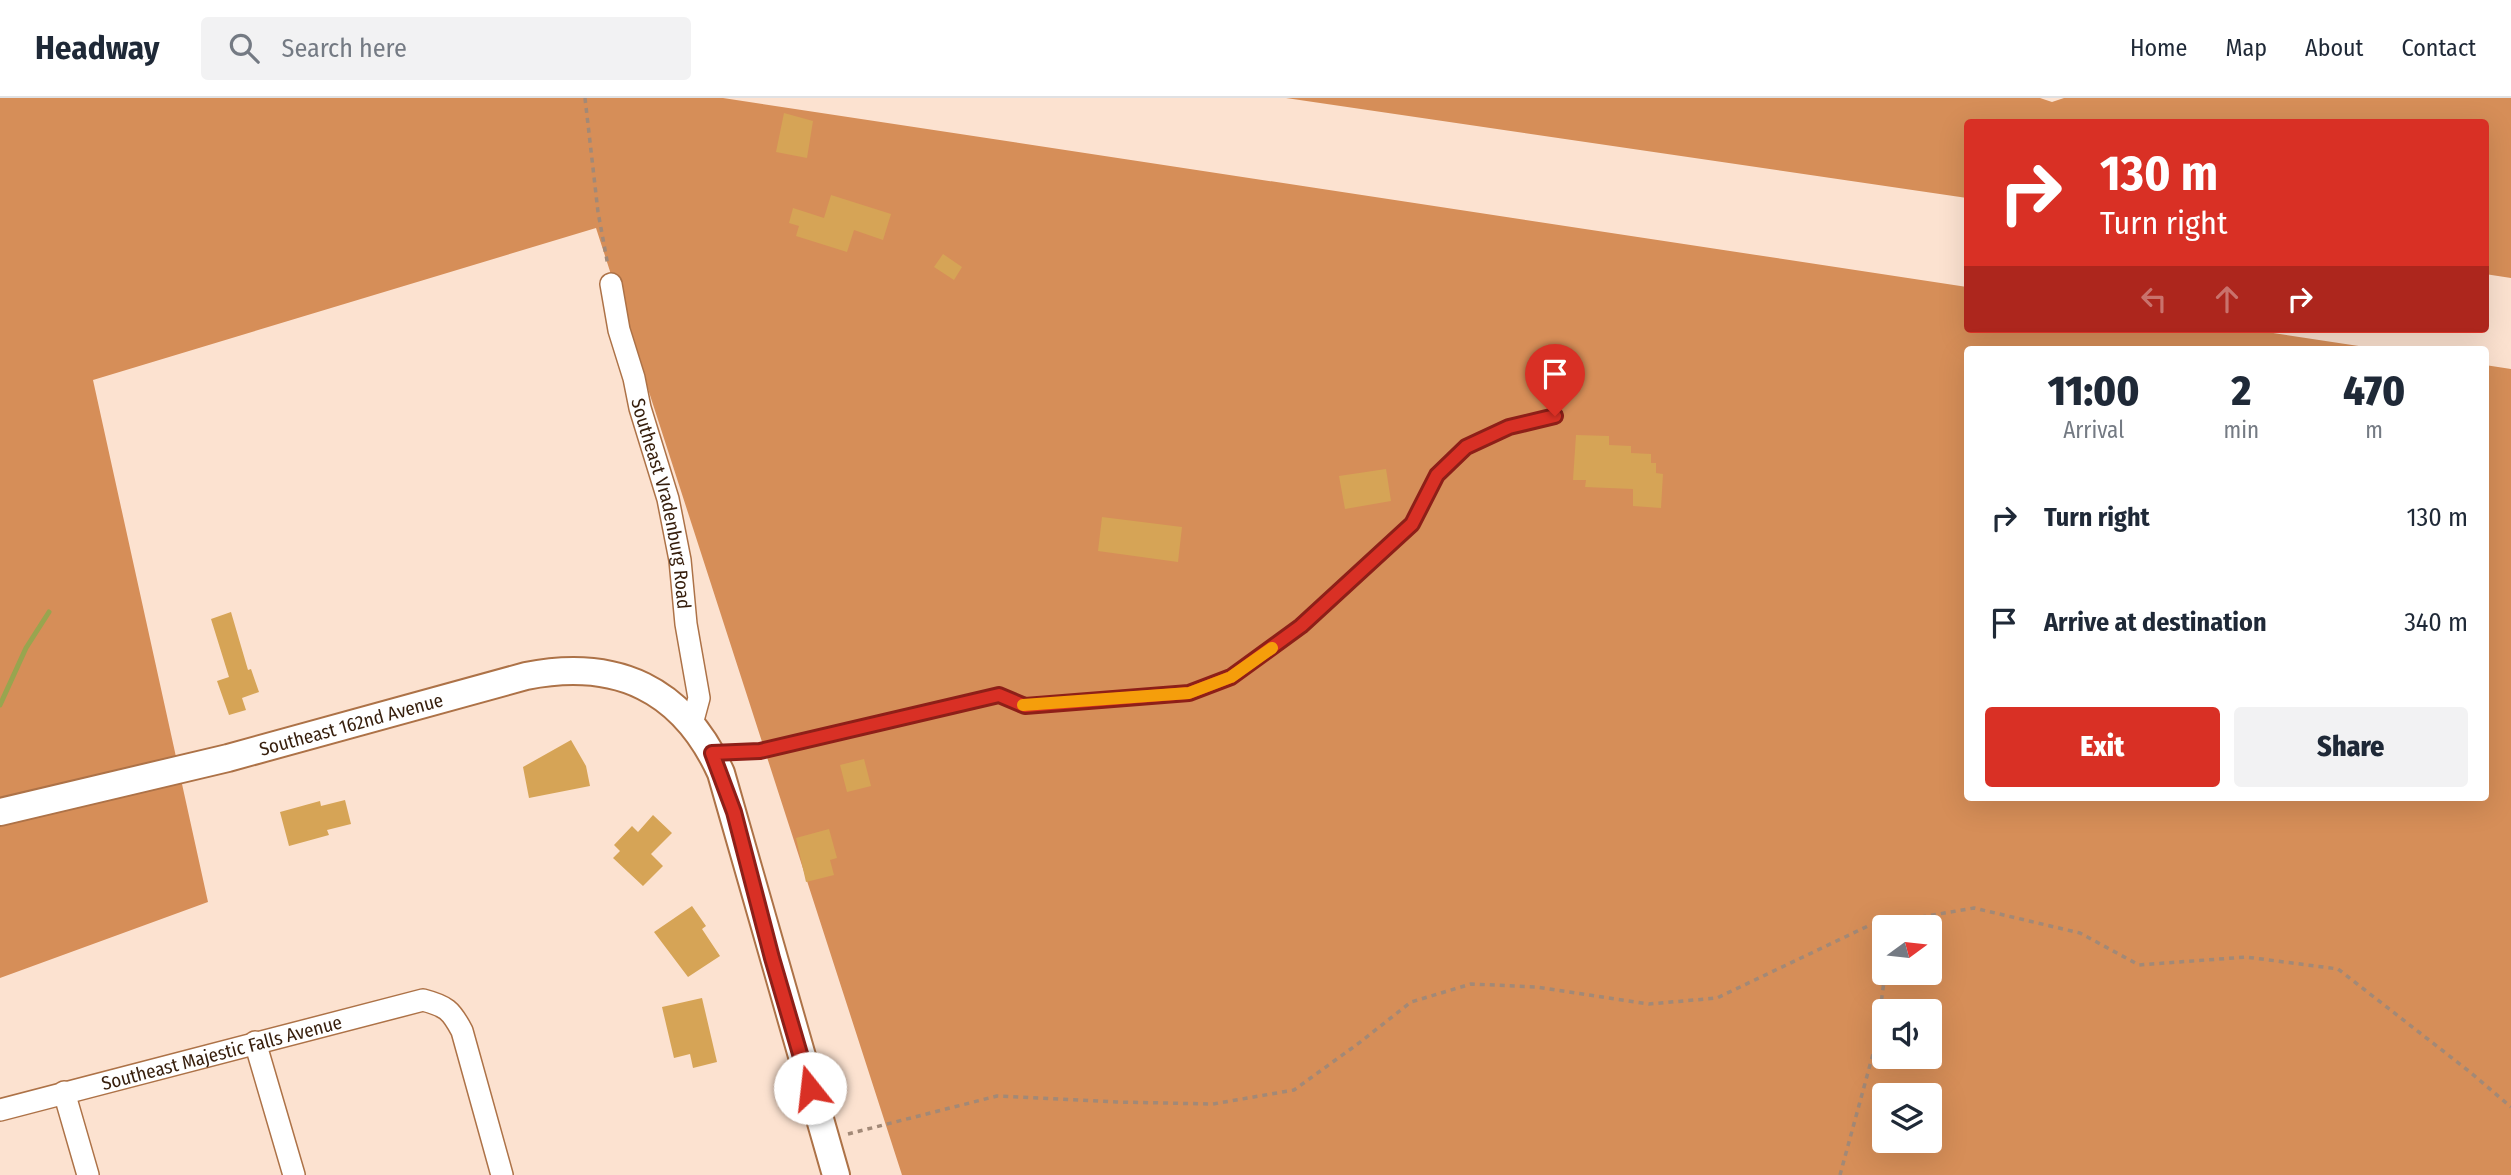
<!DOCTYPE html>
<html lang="en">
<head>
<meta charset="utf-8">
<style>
  :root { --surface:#fff; --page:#f2f2f3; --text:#1f2937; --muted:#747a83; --line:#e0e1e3; --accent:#d93025 }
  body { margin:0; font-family:"Fira Sans Condensed",sans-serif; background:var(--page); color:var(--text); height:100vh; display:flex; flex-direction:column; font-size:26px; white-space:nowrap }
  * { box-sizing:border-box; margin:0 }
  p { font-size:23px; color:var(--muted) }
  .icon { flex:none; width:38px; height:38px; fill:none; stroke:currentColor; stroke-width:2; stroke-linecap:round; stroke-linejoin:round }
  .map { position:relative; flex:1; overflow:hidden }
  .details { position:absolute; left:1964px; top:248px; width:525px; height:455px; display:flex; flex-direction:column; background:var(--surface); border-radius:7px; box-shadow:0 7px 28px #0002 }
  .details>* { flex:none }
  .hud { position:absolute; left:1964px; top:21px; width:525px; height:214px; border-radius:7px; box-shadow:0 7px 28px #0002; background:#d93025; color:#fff; overflow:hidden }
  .needle { width:46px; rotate:75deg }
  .fabs { position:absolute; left:1872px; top:817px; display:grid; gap:14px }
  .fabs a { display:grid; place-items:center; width:70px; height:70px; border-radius:7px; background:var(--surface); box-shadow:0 7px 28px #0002; font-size:35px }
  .pin { position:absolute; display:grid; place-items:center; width:60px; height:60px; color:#fff; margin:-72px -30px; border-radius:50% 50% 50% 0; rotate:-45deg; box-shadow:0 0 7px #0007 }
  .pin .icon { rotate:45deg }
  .me { position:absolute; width:77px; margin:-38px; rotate:344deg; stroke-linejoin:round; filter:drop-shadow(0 0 5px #0008) }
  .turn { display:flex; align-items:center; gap:24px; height:147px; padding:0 21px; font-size:32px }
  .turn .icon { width:91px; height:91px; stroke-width:2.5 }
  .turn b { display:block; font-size:49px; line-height:60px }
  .lanes { display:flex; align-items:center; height:66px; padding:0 21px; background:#0003; justify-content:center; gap:35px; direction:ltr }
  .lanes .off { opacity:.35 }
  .eta { display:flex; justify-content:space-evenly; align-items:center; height:119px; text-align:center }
  .eta b { font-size:42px; font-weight:800; line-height:49px }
  .cta { display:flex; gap:14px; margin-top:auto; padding:14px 21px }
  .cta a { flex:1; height:80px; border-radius:7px; background:var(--accent); color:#fff; font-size:28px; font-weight:800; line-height:80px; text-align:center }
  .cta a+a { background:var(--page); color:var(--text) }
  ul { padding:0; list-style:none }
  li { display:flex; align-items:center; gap:21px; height:105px; padding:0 21px }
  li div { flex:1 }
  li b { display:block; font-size:26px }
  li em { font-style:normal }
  header { display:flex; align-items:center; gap:42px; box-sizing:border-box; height:98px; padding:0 35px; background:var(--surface); border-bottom:2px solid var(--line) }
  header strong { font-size:33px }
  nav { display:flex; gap:38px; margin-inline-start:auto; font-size:24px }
  .search { width:490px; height:63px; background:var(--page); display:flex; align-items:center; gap:18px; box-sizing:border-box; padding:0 24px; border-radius:7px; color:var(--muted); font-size:26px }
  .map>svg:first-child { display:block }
  .forest { fill:#d68e58; fill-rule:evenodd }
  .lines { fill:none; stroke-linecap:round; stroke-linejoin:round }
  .stream { stroke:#98a54f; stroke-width:5 }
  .building { fill:#d6a456 }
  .service-casing { stroke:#ad7247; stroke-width:14 }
  .minor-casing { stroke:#ad7247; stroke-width:24 }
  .tertiary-casing { stroke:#ad7247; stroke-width:30 }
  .path { stroke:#a28977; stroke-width:3.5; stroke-dasharray:5 5; stroke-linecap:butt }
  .service { stroke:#fff; stroke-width:10 }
  .minor { stroke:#fff; stroke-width:21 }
  .tertiary { stroke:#fff; stroke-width:26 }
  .route-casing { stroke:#8d1f18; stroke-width:18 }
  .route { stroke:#d93025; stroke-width:12 }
  .slow { stroke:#f59e0b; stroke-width:12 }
  .labels { text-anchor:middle; stroke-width:6; stroke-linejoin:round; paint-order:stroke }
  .street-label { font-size:19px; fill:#361e0c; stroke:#fff }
</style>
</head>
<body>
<header>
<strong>Headway</strong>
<div class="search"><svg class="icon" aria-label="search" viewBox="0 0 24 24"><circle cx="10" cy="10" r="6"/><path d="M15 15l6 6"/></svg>Search here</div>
<nav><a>Home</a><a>Map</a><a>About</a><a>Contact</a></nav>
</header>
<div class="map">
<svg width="2511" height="1077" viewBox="0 0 2511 1077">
  <rect width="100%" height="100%" fill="#fce2d0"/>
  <path class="forest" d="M0,0H723L1967,189V231H2247L2385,252H1967V700H2485V267L2511,271V1077H902L596,130L93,282L208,804L0,880ZM1885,830H1930V875H1885ZM1885,914H1930V959H1885ZM1885,998H1930V1043H1885Z
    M1286,0H2040L2052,4L2064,0H2511V180L2485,176V24H1967V100Z"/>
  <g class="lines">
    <path class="stream" d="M0,607L26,550L49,514"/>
  </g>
  <path class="building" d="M784,15L813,23L807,60L776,54Z
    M831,97L891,116L883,142L854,132L847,154L796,138L799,128L789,125L793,110L824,120Z
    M943,156L962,169L954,182L934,169Z
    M1576,337L1609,338V347L1631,348V355L1651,356V365H1656V375L1663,376L1661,410L1633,408V391L1585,389L1586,382H1573Z
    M1386,371L1391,403L1345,411L1339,378Z
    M1102,419L1182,429L1178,464L1098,453Z
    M231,514L248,572L251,571L259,594L242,600L246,612L229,617L217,583L229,579L211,521Z
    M571,642L586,668L590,688L529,700L523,669Z
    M864,661L871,688L847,694L840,667Z
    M345,702L351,726L327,732L329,737L289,748L280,714L320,703L321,708Z
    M653,717L672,735L651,756L663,768L643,788L613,760L620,753L614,747L632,728L638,734Z
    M829,731L837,760L830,762L834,777L806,784L796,740Z
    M692,808L706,828L702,831L720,858L688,879L654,834Z
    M702,900L717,964L693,970L690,956L674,960L662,909Z"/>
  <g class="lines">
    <g class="service-casing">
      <path id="service" d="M712,655L760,653L999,597L1025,608L1189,595L1231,579L1301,528L1412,426L1437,377L1466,349L1509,329L1555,318"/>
    </g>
    <g class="minor-casing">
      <g id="minor">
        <path id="s1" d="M611,186L619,232L634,280L640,310L668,401L680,462L686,526L699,600L692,626"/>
        <path d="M255,944L294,1077"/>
        <path d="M64,994L88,1077"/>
        <path id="s2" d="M0,1012L423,902C446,908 451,912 462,933L502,1077"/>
      </g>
    </g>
    <g class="tertiary-casing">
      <g id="tertiary">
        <path id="s3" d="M0,714L228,660L526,578C617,560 683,591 721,675L836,1077"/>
      </g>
    </g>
    <path class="path" d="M585,0L598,114L608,168
      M848,1036L997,998L1116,1004L1213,1006L1294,992L1359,945L1411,904L1471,886L1537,889L1649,906L1717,900L1868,828L1974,810L2080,835L2139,867L2246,859L2338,871L2470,974L2511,1009
      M1840,1077L1876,945L1885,875"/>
    <use href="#service" class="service"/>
    <use href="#minor" class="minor"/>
    <use href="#tertiary" class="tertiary"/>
  </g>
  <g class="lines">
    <g class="route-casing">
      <path id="route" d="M810,990L772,860L734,714L712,655L760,653L999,597L1025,608L1189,595L1231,579L1301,528L1412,426L1437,377L1466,349L1509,329L1555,318"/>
    </g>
    <use href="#route" class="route"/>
    <path class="slow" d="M1023,607L1189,595L1231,579L1272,550"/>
  </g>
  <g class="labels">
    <g class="street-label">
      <text dy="7" stroke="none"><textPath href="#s1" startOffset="226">Southeast Vradenburg Road</textPath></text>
      <text dy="7" stroke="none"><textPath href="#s3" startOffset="362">Southeast 162nd Avenue</textPath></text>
      <text dy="7" stroke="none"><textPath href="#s2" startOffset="229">Southeast Majestic Falls Avenue</textPath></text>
    </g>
  </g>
</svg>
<div class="fabs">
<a><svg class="needle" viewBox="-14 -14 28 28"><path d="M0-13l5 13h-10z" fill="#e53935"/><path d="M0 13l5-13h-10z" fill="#747a83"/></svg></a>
<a><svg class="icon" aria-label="sound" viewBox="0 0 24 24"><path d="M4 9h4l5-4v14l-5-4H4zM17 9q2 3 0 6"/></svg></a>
<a><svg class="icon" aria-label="layers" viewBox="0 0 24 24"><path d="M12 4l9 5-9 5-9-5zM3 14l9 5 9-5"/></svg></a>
</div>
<div class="pin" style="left:1555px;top:318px;background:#d93025"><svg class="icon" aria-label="arrive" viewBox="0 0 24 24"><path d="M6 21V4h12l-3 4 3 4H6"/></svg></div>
<svg class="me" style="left:810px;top:990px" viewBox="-20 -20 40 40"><circle r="19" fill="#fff"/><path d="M0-13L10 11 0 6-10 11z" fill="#d93025"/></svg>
<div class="hud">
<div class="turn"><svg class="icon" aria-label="right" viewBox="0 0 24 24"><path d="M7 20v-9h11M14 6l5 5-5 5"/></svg><div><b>130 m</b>Turn right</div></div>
<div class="lanes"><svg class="icon off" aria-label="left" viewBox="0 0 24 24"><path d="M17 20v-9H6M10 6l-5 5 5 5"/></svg><svg class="icon off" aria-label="ahead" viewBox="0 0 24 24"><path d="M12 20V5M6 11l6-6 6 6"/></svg><svg class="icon" aria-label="right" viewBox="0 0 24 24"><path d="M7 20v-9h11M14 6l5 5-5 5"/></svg></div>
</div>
<section class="details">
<div class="eta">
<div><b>11:00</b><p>Arrival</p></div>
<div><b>2</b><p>min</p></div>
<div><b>470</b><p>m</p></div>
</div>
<ul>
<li><svg class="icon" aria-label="right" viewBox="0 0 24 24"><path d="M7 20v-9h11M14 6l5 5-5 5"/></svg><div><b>Turn right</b></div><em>130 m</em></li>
<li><svg class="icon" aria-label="arrive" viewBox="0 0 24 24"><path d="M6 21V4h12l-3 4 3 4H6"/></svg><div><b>Arrive at destination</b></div><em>340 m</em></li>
</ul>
<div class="cta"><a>Exit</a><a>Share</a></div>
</section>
</div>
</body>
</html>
